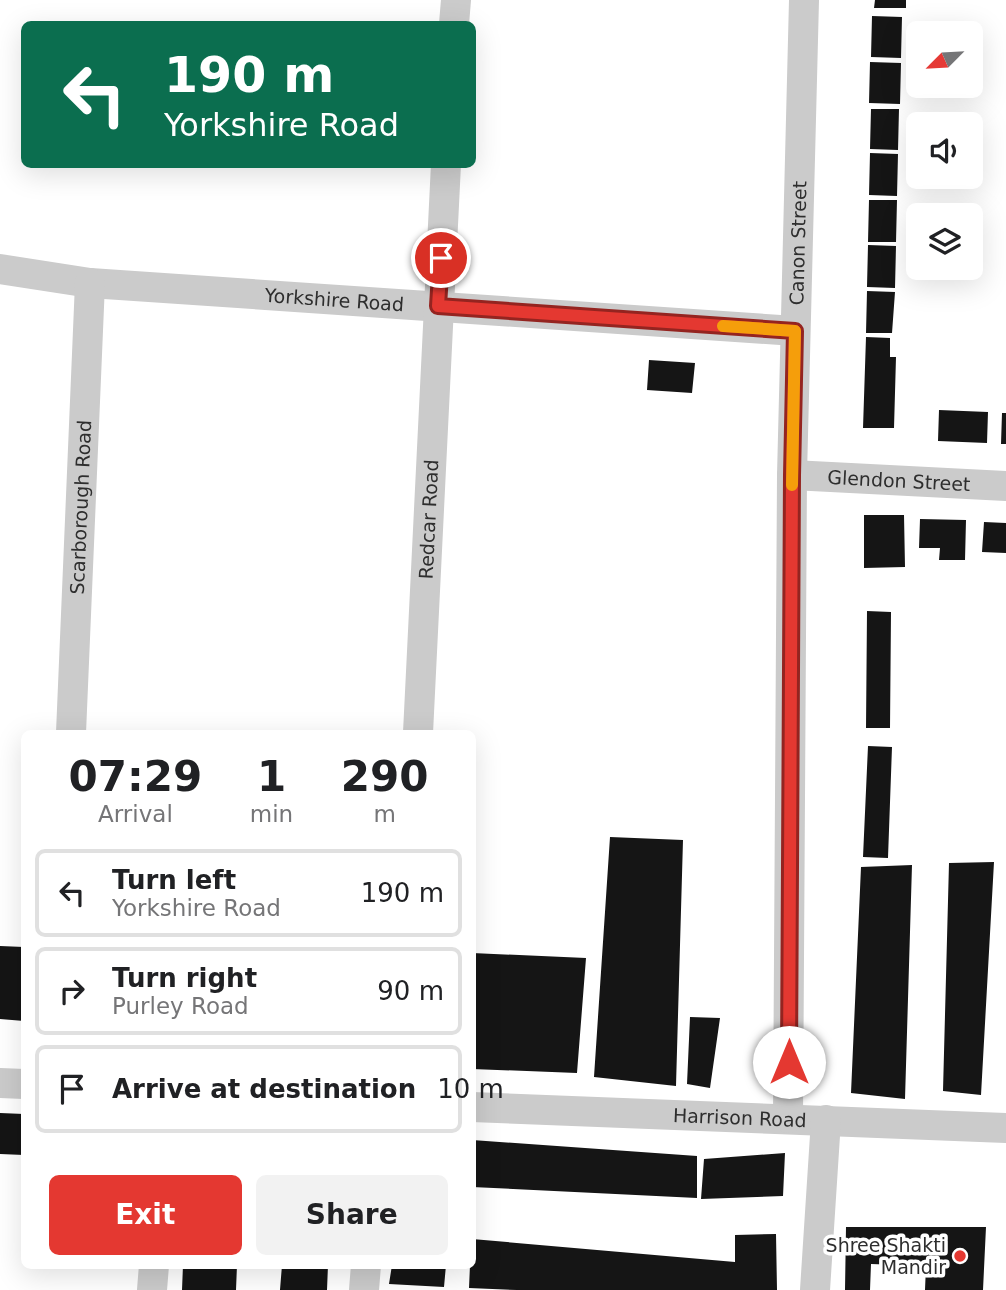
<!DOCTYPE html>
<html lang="en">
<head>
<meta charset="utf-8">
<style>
  :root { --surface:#fff; --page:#f2f2f2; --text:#202124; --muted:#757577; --line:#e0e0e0; --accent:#e43831 }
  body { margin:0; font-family:"DejaVu Sans",sans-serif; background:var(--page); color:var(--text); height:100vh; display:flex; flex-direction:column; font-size:26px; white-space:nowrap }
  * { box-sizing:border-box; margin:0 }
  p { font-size:23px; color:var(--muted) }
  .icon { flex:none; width:38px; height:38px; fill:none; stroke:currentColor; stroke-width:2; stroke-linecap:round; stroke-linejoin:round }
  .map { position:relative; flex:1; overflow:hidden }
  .sheet { position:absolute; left:21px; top:730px; width:455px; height:539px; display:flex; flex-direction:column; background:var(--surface); border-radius:10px; box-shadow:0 7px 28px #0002 }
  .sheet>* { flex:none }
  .banner { position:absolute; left:21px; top:21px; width:455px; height:147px; border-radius:10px; box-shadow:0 7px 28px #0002; background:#0b6e4f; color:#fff; overflow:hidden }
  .needle { width:46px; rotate:246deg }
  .buttons { position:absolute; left:906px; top:21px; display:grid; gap:14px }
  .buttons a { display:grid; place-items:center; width:77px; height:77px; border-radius:10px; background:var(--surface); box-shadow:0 7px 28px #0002; font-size:35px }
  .pin { position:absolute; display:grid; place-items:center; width:60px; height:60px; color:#fff; margin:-30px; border:4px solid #fff; border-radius:50%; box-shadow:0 2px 7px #0007 }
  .me { position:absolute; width:77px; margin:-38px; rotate:0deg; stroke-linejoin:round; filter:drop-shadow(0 0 5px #0008) }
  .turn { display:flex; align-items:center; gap:24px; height:147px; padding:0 28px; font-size:32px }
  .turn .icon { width:91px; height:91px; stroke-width:2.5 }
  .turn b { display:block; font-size:49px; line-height:60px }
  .eta { display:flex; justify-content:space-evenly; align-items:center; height:119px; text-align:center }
  .eta b { font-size:42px; font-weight:700; line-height:49px }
  .primary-button { display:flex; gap:14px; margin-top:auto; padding:14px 28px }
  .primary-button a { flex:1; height:80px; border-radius:10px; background:var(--accent); color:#fff; font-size:28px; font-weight:700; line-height:80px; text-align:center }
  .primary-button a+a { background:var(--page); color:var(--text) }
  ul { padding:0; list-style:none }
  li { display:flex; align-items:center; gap:21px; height:88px; margin:0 14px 10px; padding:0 14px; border:4px solid var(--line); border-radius:10px }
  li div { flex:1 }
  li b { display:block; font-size:26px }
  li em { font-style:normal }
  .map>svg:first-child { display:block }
  .building { fill:#151515 }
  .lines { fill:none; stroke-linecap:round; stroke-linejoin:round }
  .minor { stroke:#cbcbcb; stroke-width:30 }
  .route-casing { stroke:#942420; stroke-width:18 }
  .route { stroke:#e43831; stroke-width:12 }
  .slow { stroke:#f59e0b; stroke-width:12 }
  .poi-dot { fill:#e43831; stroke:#fff; stroke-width:2.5 }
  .labels { text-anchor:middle; stroke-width:7; stroke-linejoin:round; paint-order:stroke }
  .street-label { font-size:19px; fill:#2e2e2e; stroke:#fff }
  .poi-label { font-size:19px; fill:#2e2e2e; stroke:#fff; text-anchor:end }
</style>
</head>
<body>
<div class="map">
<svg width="1006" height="1290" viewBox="0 0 1006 1290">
  <rect width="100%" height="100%" fill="#fff"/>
  <path class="building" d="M875,0H906V8H874Z
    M872,16L902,17L901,58L871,57Z
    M870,62L901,63L900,104L869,103Z
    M871,109H899L898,150L870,149Z
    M870,153L898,154L897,196L869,195Z
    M869,200H897L896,242H868Z
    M868,245L896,246L895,288L867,287Z
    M867,291L895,292L892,333H866Z
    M866,337L890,338V357H896L894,428H863Z
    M649,360L695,363L692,393L647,390Z
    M939,410L988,412L987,443L938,441Z
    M1002,413H1006V444H1001Z
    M864,515H904L905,567L864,568Z
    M920,519L966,520L965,560H939L940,548H919Z
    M984,522L1006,523V553L982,552Z
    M867,611L891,612L890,728H866Z
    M868,746L892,747L888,858L863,857Z
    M610,837L683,840L676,1086L594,1077Z
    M994,862L981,1095L943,1091L949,863Z
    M912,865L905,1099L851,1093L861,867Z
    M0,946L24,947V1021L0,1019Z
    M472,953L586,958L577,1073L472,1069Z
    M690,1017L720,1018L710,1088L687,1084Z
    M0,1113L24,1114V1155L0,1154Z
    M472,1140L697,1156V1198L472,1187Z
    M785,1153L783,1196L701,1199L704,1159Z
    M846,1227H986L983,1290H925L926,1266L871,1264L870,1290H845Z
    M776,1234L777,1290H517L469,1288L470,1265H472V1239L735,1262V1235Z
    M183,1265H237L236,1290H182Z
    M282,1265H328L327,1290H280Z
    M392,1265H446L444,1287L389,1284Z"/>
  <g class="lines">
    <g class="minor">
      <path d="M454,24L456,0"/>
      <path id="s1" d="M0,269L90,283L795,331"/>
      <path id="s2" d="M792,475L1006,486"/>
      <path id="s3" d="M71,733L90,283"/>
      <path id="s4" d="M418,733L446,164"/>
      <path d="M0,1083L24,1084"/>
      <path id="s5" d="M472,1107L1006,1128"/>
      <path id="s6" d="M788,1118L792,475L804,0"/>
      <path d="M152,1290L154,1265"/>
      <path d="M364,1290L366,1265"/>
      <path d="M815,1290L826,1120"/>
    </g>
  </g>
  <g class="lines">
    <g class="route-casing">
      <path id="route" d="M441,258L438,306L795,331L792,475L789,1062"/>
    </g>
    <use href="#route" class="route"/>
    <path class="slow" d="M723,326L795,331L792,485"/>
  </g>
  <circle class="poi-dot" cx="960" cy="1256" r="7"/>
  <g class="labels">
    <g class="street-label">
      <text dy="7" stroke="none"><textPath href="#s6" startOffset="875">Canon Street</textPath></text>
      <text dy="7" stroke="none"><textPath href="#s1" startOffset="336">Yorkshire Road</textPath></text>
      <text dy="7" stroke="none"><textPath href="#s2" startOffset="107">Glendon Street</textPath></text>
      <text dy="7" stroke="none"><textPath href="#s3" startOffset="226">Scarborough Road</textPath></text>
      <text dy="7" stroke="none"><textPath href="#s4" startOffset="214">Redcar Road</textPath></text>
      <text dy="7" stroke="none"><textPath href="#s5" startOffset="268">Harrison Road</textPath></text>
    </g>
    <g class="poi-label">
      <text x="946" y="1252">Shree Shakti<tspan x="946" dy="22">Mandir</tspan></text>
    </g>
  </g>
</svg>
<div class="buttons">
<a><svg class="needle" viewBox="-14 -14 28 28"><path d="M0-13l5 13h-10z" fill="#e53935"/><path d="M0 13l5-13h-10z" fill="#757577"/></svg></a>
<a><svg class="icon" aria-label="sound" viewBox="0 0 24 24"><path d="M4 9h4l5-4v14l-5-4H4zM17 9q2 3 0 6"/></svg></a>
<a><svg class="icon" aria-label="layers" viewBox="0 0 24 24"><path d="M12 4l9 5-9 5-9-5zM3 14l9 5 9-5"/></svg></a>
</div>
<div class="pin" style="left:441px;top:258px;background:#d93025"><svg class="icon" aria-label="arrive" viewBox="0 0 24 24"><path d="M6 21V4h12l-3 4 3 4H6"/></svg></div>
<svg class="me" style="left:789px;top:1062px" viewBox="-20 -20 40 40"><circle r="19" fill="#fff"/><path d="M0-13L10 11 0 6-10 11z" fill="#e43831"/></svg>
<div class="banner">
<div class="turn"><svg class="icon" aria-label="left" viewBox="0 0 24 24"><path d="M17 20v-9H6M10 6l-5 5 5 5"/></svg><div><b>190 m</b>Yorkshire Road</div></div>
</div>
<section class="sheet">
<div class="eta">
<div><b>07:29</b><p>Arrival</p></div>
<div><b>1</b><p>min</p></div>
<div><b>290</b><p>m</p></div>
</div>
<ul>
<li><svg class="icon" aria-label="left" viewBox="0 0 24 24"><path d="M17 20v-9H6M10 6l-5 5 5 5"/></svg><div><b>Turn left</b><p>Yorkshire Road</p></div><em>190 m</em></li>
<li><svg class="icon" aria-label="right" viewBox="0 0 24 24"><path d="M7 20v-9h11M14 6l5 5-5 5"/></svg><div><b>Turn right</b><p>Purley Road</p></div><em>90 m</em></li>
<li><svg class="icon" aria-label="arrive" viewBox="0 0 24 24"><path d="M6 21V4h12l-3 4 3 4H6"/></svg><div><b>Arrive at destination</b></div><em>10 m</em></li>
</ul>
<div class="primary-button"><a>Exit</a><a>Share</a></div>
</section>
</div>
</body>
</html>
